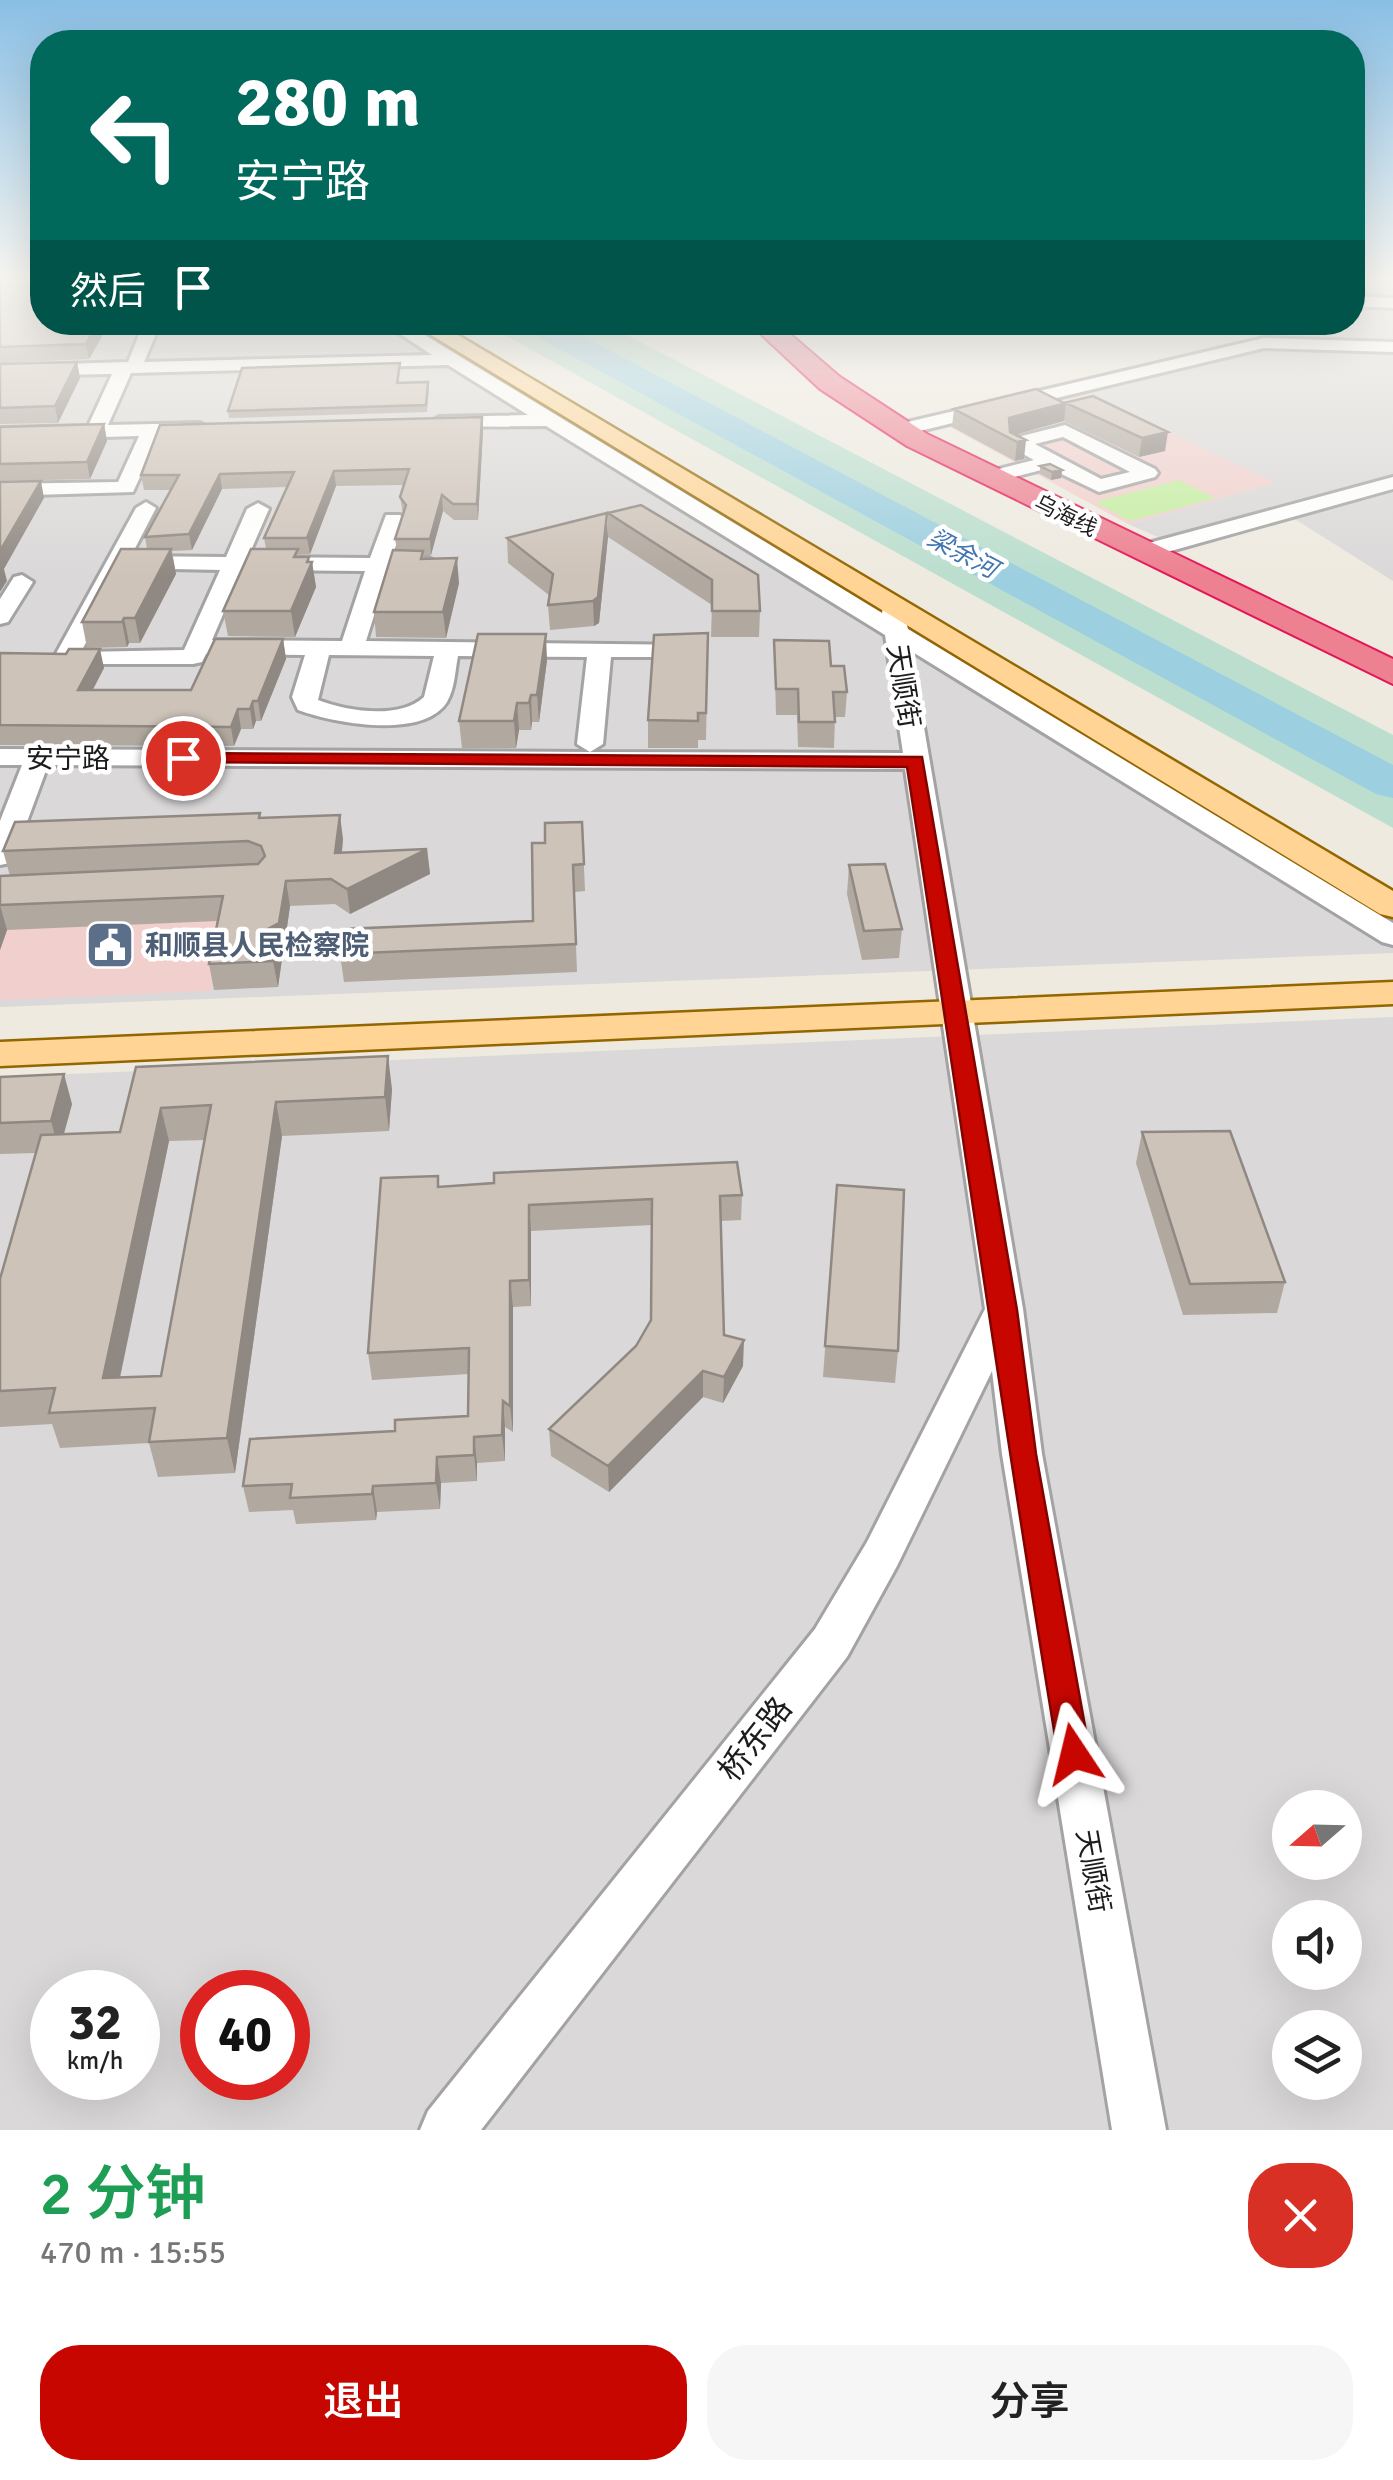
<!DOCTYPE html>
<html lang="zh">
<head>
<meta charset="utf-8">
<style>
  :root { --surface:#fff; --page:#f6f6f6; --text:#222; --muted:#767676; --accent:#c70600 }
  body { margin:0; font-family:Signika,"Noto Sans SC",sans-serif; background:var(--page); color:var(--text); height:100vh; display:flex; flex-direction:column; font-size:38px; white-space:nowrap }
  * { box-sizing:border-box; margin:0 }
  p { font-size:32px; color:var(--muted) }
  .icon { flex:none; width:55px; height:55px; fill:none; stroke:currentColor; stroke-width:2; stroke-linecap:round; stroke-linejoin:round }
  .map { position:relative; height:2130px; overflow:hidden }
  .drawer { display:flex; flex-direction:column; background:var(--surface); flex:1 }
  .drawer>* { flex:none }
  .hud { position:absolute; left:30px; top:30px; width:1335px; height:305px; border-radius:40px; box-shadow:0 10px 40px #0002; background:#00695c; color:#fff; overflow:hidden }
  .needle { width:65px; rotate:250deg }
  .buttons { position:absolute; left:1272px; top:1790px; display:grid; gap:20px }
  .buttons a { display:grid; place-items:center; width:90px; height:90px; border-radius:50%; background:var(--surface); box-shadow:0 10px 40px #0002; font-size:50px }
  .speed { position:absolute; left:30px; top:1970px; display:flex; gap:20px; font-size:50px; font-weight:700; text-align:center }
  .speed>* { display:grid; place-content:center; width:130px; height:130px; border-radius:50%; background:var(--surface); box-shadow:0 10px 40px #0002; line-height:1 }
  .speed small { font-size:25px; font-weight:400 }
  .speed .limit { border:15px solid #d22; background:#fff; color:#111 }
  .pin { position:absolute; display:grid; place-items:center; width:85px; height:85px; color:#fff; margin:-42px; border:5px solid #fff; border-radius:50%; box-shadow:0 2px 10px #0007 }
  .me { position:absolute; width:110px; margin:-55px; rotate:350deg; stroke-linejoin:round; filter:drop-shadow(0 0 8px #0008) }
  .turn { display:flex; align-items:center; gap:35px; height:210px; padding:0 40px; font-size:45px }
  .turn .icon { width:130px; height:130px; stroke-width:2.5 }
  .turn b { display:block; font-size:70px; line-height:85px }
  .then { display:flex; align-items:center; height:95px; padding:0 40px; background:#0003; gap:20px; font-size:38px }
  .round { display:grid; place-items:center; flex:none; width:105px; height:105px; border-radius:40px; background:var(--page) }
  .summary { display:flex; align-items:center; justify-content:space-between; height:170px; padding:0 40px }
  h1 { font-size:60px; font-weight:600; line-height:75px; color:#1e9e55 }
  .cta { display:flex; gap:20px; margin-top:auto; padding:20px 40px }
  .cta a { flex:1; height:115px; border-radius:40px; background:var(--accent); color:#fff; font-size:40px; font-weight:600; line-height:115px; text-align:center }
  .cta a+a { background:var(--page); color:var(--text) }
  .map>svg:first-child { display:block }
  .residential { fill:#dad8d8; fill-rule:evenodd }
  .commercial { fill:#f1cfcd }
  .grass { fill:#c4eea0 }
  .wetland { fill:#bbdecf }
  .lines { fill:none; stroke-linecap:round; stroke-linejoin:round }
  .river { fill:#9ccfe0; fill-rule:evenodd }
  .minor-casing { stroke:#a3a3a3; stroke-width:6 }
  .major-casing { stroke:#936600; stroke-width:5 }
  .highway-casing { stroke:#e41556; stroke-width:4 }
  .minor { fill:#fff; fill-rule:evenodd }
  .major { fill:#ffd494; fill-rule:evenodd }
  .highway { fill:#ed8091; fill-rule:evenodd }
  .wall { fill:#b1a89f; fill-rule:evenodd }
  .shaded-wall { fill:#908882 }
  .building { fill:#cec3b9; stroke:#908882; stroke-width:2.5; fill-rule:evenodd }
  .route { fill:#c70600; stroke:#810400; stroke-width:2.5 }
  .labels { text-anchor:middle; stroke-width:9; stroke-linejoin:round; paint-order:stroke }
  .far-street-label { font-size:22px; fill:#1c1c1c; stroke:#fff }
  .far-water-label { font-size:25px; font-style:italic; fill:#4176b2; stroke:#fff }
  .street-label { font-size:28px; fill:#1c1c1c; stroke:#fff }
  .service-label { font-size:28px; font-weight:bold; fill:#4e5e75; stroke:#fff; text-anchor:start }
  .near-street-label { font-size:32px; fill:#1c1c1c; stroke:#fff }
</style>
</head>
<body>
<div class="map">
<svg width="1393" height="2130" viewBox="0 0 1393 2130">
  <rect width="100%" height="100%" fill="#eeeae0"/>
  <path class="residential" d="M0,279L42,322L382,323L1393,947V953L0,1007Z
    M1353,279H1393V581L1290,516L1181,547L1128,524L1274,483L1069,384L1264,337L1257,323L1352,322Z
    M1393,1017V2130H0V1077ZM1290,1808H1345V1862H1290ZM1290,1918H1345V1972H1290ZM52,1992H138V2078H52ZM202,1992H288V2078H202ZM1290,2028H1345V2082H1290Z"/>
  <path class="commercial" d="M1086,392L1276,483L1128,524L946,425Z
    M230,891L211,991L0,1000V900Z"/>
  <path class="grass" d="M1179,480L1215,498L1130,521L1095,502Z"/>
  <path class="wetland" d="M483,323H604L1393,735V828Z"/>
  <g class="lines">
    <path class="river" d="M517,322H556L1393,765V798L1376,794L521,328Z"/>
    <g class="minor-casing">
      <path id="minor" d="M1352,296L1393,298V308L1352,306Z
        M144,322H161L144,362L432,355L382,322H403L882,613L884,600H900L908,629L1393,923V945L1382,942L911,651L1023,1309L1042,1454L1166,2130H1112L1002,1454L992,1371L897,1566L847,1657L481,2130H420L428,2111L815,1629L867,1542L985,1309L905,769L48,765L14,857L10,863L0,865V821L22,765H0V749L590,752L577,744L587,657L458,656C455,671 455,688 447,702C423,740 333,723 298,710L292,697L305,655L206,654L202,662L193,664H56L53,659L136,508L146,502L156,508L131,556L226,557L247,509L258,503L269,509L248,557L370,558L386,515H400L404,519L392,558H429L440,565L429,572L388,571L366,641L696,645L700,650L688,657H611L603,744L590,752L903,753L885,635L546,426L432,427L429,423L439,417L528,415L448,365L131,373L108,425L200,423L210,429L207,433L159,436L133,492L0,496V484L118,482L139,436L0,440V428L88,426L112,374L0,376V366L128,362ZM125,568L220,570L184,650L81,652ZM242,570L365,571L342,641L212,640ZM329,655L434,656L424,697C399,720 347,711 318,700Z
        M1264,338L1393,342V352L1264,348L899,436L889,430L899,424Z
        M1065,425L1155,469L1158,473L1155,477L1099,492L1049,468L990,483L980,477L983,473L1034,460L1010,447V439ZM1063,437L1130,472L1101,479L1035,444Z
        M1393,477V489L1142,559L1131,552L1134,547Z
        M22,575L33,582L8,622L0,624V599L14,577Z"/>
    </g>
    <g class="major-casing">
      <path id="major" d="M410,322H436L1393,891V917L1380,914Z
        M1393,982V1004L0,1066V1042Z"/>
    </g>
    <g class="highway-casing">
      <path id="highway" d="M748,322H776L840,377L927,434L1393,659V684L907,446L820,389Z"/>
    </g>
    <use href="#minor" class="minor"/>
    <use href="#major" class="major"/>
    <use href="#highway" class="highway"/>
  </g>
  <path class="wall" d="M0,279L42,322H107L108,326L89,359L0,363Z
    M77,362L80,378L58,423L0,424V364Z
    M400,363L399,382L429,389L427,412L229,418L228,411Z
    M1093,396L1165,451L1139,457L1064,421L1016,434L1024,459L1015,461L952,427L954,409L1064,403Z
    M104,424L107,441L90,479L0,481V427Z
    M483,431L478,520H454L443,511L431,555H424V559L459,583L446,638L376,637L374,612L397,550L395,539L403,514L400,497L404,485L336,486L310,554H298L299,557H309V562H312L316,587L295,637L228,636L223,611L266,549L264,538L287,487L222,489L192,550L172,551L176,574L140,643H129L127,647L87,648L82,622L147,549L145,537L171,490H144L141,475Z
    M1040,466L1062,470L1061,478L1051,480L1040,474Z
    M608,513L760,611L759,637H711L712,605L608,537Z
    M608,537L599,623L594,626L550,630L548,605L550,596L508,563L507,538Z
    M708,633L706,740H698V748H648V720Z
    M283,639L286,659L261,721H256L253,729H241L234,746L0,745V653L104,668L92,690H191Z
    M774,640L831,666L847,692L845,717H835L834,748L798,747L797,715H776Z
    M547,660L539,722H532L531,730H519L516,748H462L459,721Z
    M260,818L343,839L342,853L427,849L430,874L350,914L335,904L290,906L284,948L280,950L282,959L278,987L214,990L209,964L217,921L7,930L0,950V876H10L3,851Z
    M582,822L585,891L574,892L577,972L344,982L340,954L533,921L545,843Z
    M849,865L902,929L899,958L862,960L847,894Z
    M136,1067L392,1089L389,1131L282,1136L235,1473L158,1477L149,1443L60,1448L52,1424L0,1427V1279L36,1153L0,1154V1077L72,1104L64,1134L120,1132ZM205,1140L161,1376L120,1378L169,1141Z
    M1142,1132L1285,1282L1277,1313L1183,1315L1136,1163Z
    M438,1176L439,1187L742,1195L741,1220L721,1221L724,1335L743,1366L723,1403L703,1397L609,1492L551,1456L549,1429L636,1346L651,1320L652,1225L531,1231V1306L513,1307V1432L505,1427V1461L477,1463V1481L441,1483L440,1509L377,1512L376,1520L296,1524L293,1510L249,1512L243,1486L395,1431L468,1416L469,1374L372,1380L368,1353Z
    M837,1185L898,1351L895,1383L823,1377Z"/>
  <path class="shaded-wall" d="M98,322H107L108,326L89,359L86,344Z
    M77,362L80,378L58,423L55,406Z
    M1066,403L1064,421L1007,437L1009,418Z
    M482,417L483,431L478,520L477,504Z
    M104,424L107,441L90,479L87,462Z
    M1168,432L1165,451L1139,457L1142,438Z
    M1026,440L1024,459L1015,461L1017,442Z
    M1062,470L1061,478L1051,480L1052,472Z
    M334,471L336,486L310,554L307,538Z
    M220,474L222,489L192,550L189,534Z
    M41,481L44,498L4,569L7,581L0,592V551Z
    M442,495L443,511L431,555L430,539Z
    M607,513L608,537L599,623L594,626L593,601Z
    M171,549L176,574L140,643L135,618Z
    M309,557L310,567L312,562L316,587L295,637L291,611Z
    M457,558L459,583L446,638L443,612Z
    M124,618L129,643L127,647L122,622Z
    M546,634L547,660L539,722L537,695Z
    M283,639L286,659L261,721L258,701Z
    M100,649L104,668L83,709L78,690Z
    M531,695L532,722L531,730L529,703Z
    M253,701L256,721L253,729L250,709Z
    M517,703L519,730L516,748L514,721Z
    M238,709L241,729L234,746L231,727Z
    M340,815L343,839L339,878L335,853Z
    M427,849L430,874L350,914L347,889Z
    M286,881L290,906L284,948L280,950L282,959L278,987L273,961L256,935Z
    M0,905L7,930L0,950Z
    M388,1056L392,1089L389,1131L385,1097Z
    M64,1074L72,1104L59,1151L51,1121Z
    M276,1102L282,1136L235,1473L227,1438Z
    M161,1108L169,1141L113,1410L103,1378Z
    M529,1205L531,1231V1306L529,1280Z
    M510,1281L513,1307V1432L510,1406Z
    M744,1340L743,1366L723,1403L724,1377Z
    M703,1371V1397L609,1492L608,1466Z
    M503,1401L505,1427V1461L502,1435Z
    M474,1437L477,1463V1481L474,1455Z
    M437,1457L441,1483L440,1509L436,1483Z
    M373,1486L377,1512L376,1520L372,1494Z"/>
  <path class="building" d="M0,279H42V322H98L86,344L0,347Z
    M77,362L55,406L0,408V364Z
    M400,363L397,383L428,382L426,405L228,411L242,368Z
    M1036,389L1064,403L1093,396L1168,432L1142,438L1066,403L1009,418L1010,432L1026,440L1017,442L954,409Z
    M482,417L477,504H453L442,495L430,539H395L406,505L400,497L409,469L334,471L307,538H264L294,472L220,474L189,534L145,537L179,475H141L160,425Z
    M104,424L87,462L0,464V427Z
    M1050,464L1062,470L1052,472L1040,466Z
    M41,481L0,551V482Z
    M641,505L758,575L760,611H712V580L608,513Z
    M607,513L598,597L593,601L548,605L553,574L507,538Z
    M121,549H171L135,618H124L122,622H82Z
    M251,549H298L294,557H309L307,562H312L291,611H223Z
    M393,550L423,551L421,559L457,558L443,612H374Z
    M708,633L706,713H698V721L648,720L654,635Z
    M478,634H546L537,695H531L529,703H517L514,721H459Z
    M215,639H283L258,701H253L250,709H238L231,727L0,725V653L66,654L69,649H100L78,690H191Z
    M774,640L829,641L831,666H844L847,692H833L835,722H799L798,689H776Z
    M260,813L259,818L340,815L335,853L427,849L347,889L331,879L286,881L279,923L256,935L278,934L273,961L209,964L223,896L0,905V876L258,864L265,856L261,846L248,841L3,851L15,822Z
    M582,822L584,864L573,865L576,944L340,954L343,929L533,921L532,843H545V823Z
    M885,864L902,929L864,931L849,865Z
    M388,1056L385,1097L276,1102L227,1438L149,1442L155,1408L49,1413L55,1388L0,1391V1279L41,1135L120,1132L136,1067ZM211,1105L161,1376L103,1378L161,1108Z
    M64,1074L51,1121L0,1123V1077Z
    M1230,1131L1285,1282L1190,1284L1142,1132Z
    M737,1162L742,1195L720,1196L724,1335L744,1340L724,1377L703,1371L608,1466L549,1429L636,1346L651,1320L652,1199L529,1205V1280L510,1281V1406L503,1401L502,1435L474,1437V1455L437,1457L436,1483L373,1486L372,1494L290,1498L292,1484L243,1486L250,1439L395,1431V1420L468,1416L469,1348L368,1353L381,1178L438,1176V1187L494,1183V1173Z
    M837,1185L904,1190L898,1351L825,1346Z"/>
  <linearGradient id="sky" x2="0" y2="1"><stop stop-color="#89bfe5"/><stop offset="0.48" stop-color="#f7f6f1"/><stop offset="1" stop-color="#f7f6f1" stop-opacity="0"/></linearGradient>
  <rect width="1393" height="577" fill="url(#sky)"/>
  <path class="route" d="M183,753L922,757L1017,1310L1036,1454L1090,1754L1086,1765L1074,1769L1062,1765L1058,1754C1003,1426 958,1096 907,767L177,762L174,758Z"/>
  <defs>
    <g id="civic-square" transform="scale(2.5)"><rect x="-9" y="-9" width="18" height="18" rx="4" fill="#5c6f8a" stroke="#fff"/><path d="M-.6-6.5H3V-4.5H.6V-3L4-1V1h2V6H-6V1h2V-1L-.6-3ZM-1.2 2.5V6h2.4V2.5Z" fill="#fff"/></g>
  </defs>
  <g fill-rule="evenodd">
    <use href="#civic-square" x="110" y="945"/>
  </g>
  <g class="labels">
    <g class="far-street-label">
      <text transform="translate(1066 515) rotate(26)" y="8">乌海线</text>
    </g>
    <g class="far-water-label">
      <text transform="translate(963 553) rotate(28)" y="9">梁余河</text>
    </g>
    <g class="street-label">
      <text transform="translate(904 686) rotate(81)" y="10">天顺街</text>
      <text x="68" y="768">安宁路</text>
      <text transform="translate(1094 1871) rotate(80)" y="10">天顺街</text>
    </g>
    <g class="service-label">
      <text x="145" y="955">和顺县人民检察院</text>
    </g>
    <g class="near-street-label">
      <text transform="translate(755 1739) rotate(-52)" y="11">桥东路</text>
    </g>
  </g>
</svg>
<div class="buttons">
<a><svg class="needle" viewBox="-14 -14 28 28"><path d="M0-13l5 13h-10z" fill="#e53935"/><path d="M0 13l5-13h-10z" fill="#767676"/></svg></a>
<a><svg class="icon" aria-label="sound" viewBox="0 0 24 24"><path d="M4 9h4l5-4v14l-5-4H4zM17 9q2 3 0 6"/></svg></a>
<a><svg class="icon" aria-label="layers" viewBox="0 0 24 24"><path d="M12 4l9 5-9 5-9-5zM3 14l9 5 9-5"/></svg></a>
</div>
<div class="speed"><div>32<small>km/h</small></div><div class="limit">40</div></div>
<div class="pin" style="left:183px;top:758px;background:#d93025"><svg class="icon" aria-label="arrive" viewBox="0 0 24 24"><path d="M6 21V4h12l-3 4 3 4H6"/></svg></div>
<svg class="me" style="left:1074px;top:1754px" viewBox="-20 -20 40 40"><path d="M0-17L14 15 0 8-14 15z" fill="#c70600" stroke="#fff" stroke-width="4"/></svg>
<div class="hud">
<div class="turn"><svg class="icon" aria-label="left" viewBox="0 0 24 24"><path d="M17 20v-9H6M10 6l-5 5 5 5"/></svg><div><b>280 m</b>安宁路</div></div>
<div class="then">然后<svg class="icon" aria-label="arrive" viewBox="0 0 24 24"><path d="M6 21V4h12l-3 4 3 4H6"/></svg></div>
</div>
</div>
<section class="drawer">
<div class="summary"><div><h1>2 分钟</h1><p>470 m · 15:55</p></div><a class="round" style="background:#d93025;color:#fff"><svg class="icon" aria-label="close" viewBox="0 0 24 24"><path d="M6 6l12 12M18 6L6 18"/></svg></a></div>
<div class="cta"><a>退出</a><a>分享</a></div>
</section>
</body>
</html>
